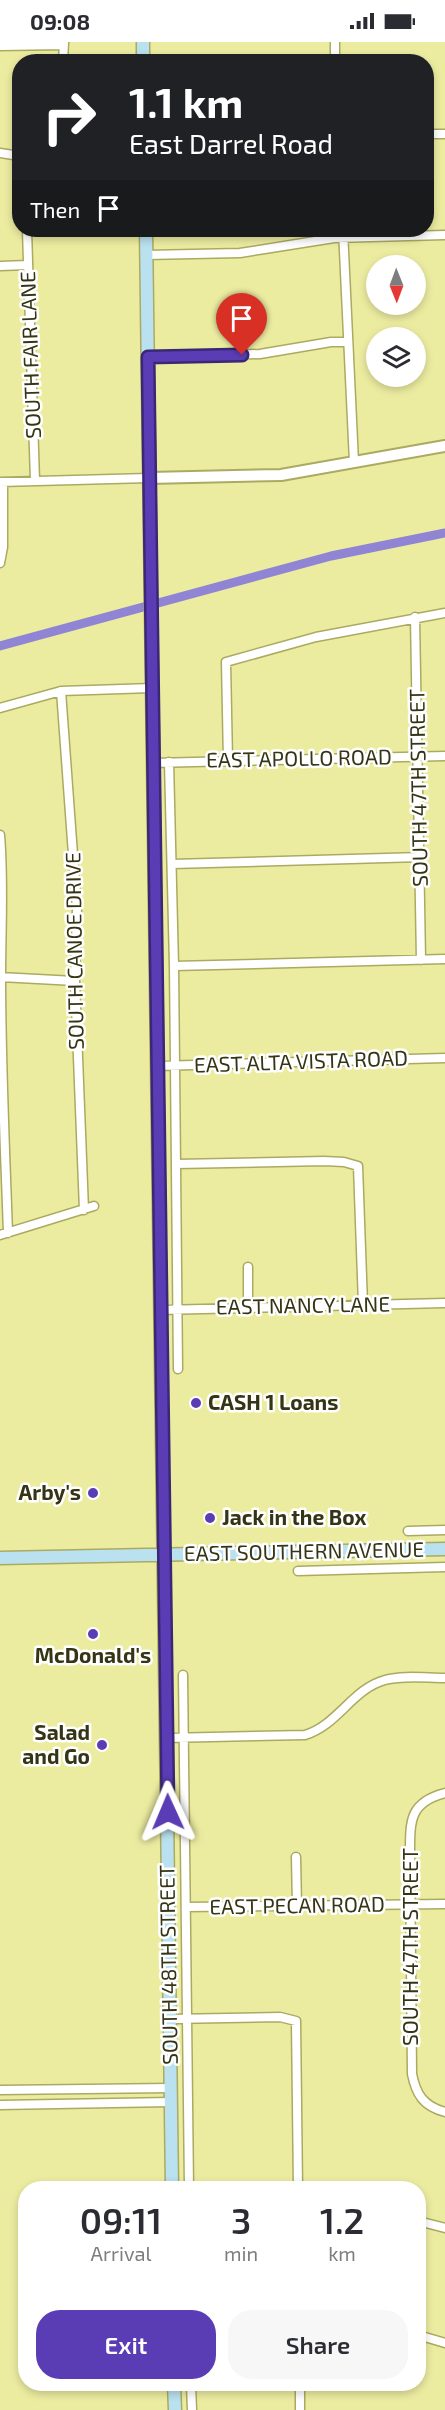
<!DOCTYPE html>
<html lang="en">
<head>
<meta charset="utf-8">
<style>
  :root { --surface:#fff; --page:#f7f7f7; --text:#2b2b33; --muted:#7c7c81; --accent:#5a3db5 }
  body { margin:0; font-family:"Exo 2",sans-serif; background:var(--page); color:var(--text); height:100vh; display:flex; flex-direction:column; font-size:22px; white-space:nowrap }
  * { box-sizing:border-box; margin:0 }
  p { font-size:20px; color:var(--muted) }
  .icon { flex:none; width:33px; height:33px; fill:none; stroke:currentColor; stroke-width:2; stroke-linecap:round; stroke-linejoin:round }
  .map { position:relative; flex:1; overflow:hidden }
  .panel { position:absolute; left:18px; top:2139px; width:408px; height:210px; display:flex; flex-direction:column; background:var(--surface); border-radius:24px; box-shadow:0 3px 9px #0003 }
  .panel>* { flex:none }
  .top-card { position:absolute; left:12px; top:12px; width:422px; height:183px; border-radius:24px; box-shadow:0 3px 9px #0003; background:#202124; color:#fff; overflow:hidden }
  .needle { width:39px; rotate:179deg }
  .tools { position:absolute; left:366px; top:213px; display:grid; gap:12px }
  .tools a { display:grid; place-items:center; width:60px; height:60px; border-radius:50%; background:var(--surface); box-shadow:0 3px 9px #0003; font-size:30px }
  .pin { position:absolute; display:grid; place-items:center; width:51px; height:51px; color:#fff; margin:-62px -26px; border-radius:50% 50% 50% 0; rotate:-45deg; box-shadow:0 0 6px #0007 }
  .pin .icon { rotate:45deg }
  .me { position:absolute; width:66px; margin:-33px; rotate:359deg; stroke-linejoin:round; filter:drop-shadow(0 0 4px #0008) }
  .turn { display:flex; align-items:center; gap:21px; height:126px; padding:0 18px; font-size:27px }
  .turn .icon { width:78px; height:78px; stroke-width:2.5 }
  .turn b { display:block; font-size:42px; line-height:51px }
  .then { display:flex; align-items:center; height:57px; padding:0 18px; background:#0003; gap:12px; font-size:22px }
  .eta { display:flex; justify-content:space-evenly; align-items:center; height:102px; text-align:center }
  .eta b { font-size:36px; font-weight:600; line-height:42px }
  .cta { display:flex; gap:12px; margin-top:auto; padding:12px 18px }
  .cta a { flex:1; height:69px; border-radius:24px; background:var(--accent); color:#fff; font-size:24px; font-weight:600; line-height:69px; text-align:center }
  .cta a+a { background:var(--page); color:var(--text) }
  .status { display:flex; justify-content:space-between; align-items:center; height:42px; padding:0 30px; background:var(--surface); direction:ltr }
  .status svg { height:16px; fill:currentColor }
  .map>svg:first-child { display:block }
  .lines { fill:none; stroke-linecap:round; stroke-linejoin:round }
  .canal { stroke:#8f85d4; stroke-width:9 }
  .minor-casing { stroke:#abaa61; stroke-width:11 }
  .tertiary-casing { stroke:#abaa61; stroke-width:14 }
  .secondary-casing { stroke:#abaa61; stroke-width:15 }
  .minor { stroke:#fff; stroke-width:8 }
  .tertiary { stroke:#fff; stroke-width:10 }
  .secondary { stroke:#bae1ef; stroke-width:12 }
  .route-casing { stroke:#3a2876; stroke-width:15 }
  .route { stroke:#5a3db5; stroke-width:10 }
  .poi-dot { fill:#5a3db5; stroke:#fff; stroke-width:2 }
  .labels { text-anchor:middle; stroke-width:5; stroke-linejoin:round; paint-order:stroke }
  .street-label { font-size:21px; fill:#353516; stroke:#fff }
  .poi-label { font-size:21px; font-weight:bold; fill:#353516; stroke:#fff; text-anchor:start }
</style>
</head>
<body>
<div class="status"><b>09:08</b><svg viewBox="0 0 49 12"><path d="M0 12V9h3v3zM5 12V6h3v6zM10 12V3h3v9zM15 12V0h3v12zM26 1h20v11H26zM47 4h2v5h-2z"/></svg></div>
<div class="map">
<svg width="445" height="2368" viewBox="0 0 445 2368">
  <rect width="100%" height="100%" fill="#ececa1"/>
  <g class="lines">
    <path class="canal" d="M0,604L331,514L445,491"/>
    <g class="minor-casing">
      <path id="minor" d="M335,0V20
        M0,4L64,3
        M63,20L64,0
        M426,92H445
        M0,111L20,114
        M27,188L35,439
        M343,188L354,420
        M146,213L240,211L334,196L445,193
        M0,224L28,223
        M148,315L260,312L331,300H348
        M0,440L149,436
        M0,521L3,505V440
        M415,575L421,918
        M61,649L77,867L75,939L84,1168
        M0,666L61,649L152,646
        M228,719L226,620L316,595L445,571
        M169,720L174,924L178,1327
        M153,721L445,714
        M0,793C4,841 1,888 1,935C1,1020 5,1106 8,1191
        M172,822L421,815
        M174,924L445,917
        M0,935L75,939
        M157,1024L445,1016
        M176,1122L324,1119L344,1120L358,1124L363,1263
        M0,1193L94,1164
        M248,1225V1266
        M160,1268L445,1261
        M408,1489L445,1488
        M298,1529L445,1525
        M183,1633L189,2146
        M167,1696L305,1693C338,1683 352,1647 385,1638C403,1633 426,1636 445,1636
        M445,1751C410,1760 410,1778 410,1810L412,2032C416,2052 423,2064 445,2070
        M296,1815L297,1864
        M186,1865L445,1862
        M170,1977L280,1975L296,1979L298,2146
        M0,2048L171,2046
        M0,2063L171,2060
        M418,2179L445,2186
        M418,2293L445,2301
        M191,2342L192,2368
        M300,2342V2368"/>
    </g>
    <g class="tertiary-casing">
      <path id="tertiary" d="M149,436L281,433L445,404"/>
    </g>
    <g class="secondary-casing">
      <path id="secondary" d="M143,0V20
        M146,188L172,2146
        M0,1516L445,1507
        M174,2342L175,2368"/>
    </g>
    <use href="#minor" class="minor"/>
    <use href="#tertiary" class="tertiary"/>
    <use href="#secondary" class="secondary"/>
  </g>
  <g class="lines">
    <g class="route-casing">
      <path id="route" d="M168,1770L148,315L242,313"/>
    </g>
    <use href="#route" class="route"/>
  </g>
  <g class="poi-dot">
    <circle cx="196" cy="1361" r="6"/>
    <circle cx="93" cy="1451" r="6"/>
    <circle cx="210" cy="1476" r="6"/>
    <circle cx="93" cy="1592" r="6"/>
    <circle cx="102" cy="1703" r="6"/>
  </g>
  <g class="labels">
    <g class="street-label">
      <text transform="translate(31 313) rotate(-92)" y="7">SOUTH FAIR LANE</text>
      <text transform="translate(299 717) rotate(-1)" y="7">EAST APOLLO ROAD</text>
      <text transform="translate(419 746) rotate(-91)" y="7">SOUTH 47TH STREET</text>
      <text transform="translate(75 909) rotate(-91)" y="7">SOUTH CANOE DRIVE</text>
      <text transform="translate(301 1020) rotate(-2)" y="7">EAST ALTA VISTA ROAD</text>
      <text transform="translate(303 1264) rotate(-1)" y="7">EAST NANCY LANE</text>
      <text transform="translate(304 1510) rotate(-1)" y="7">EAST SOUTHERN AVENUE</text>
      <text transform="translate(297 1864) rotate(-1)" y="7">EAST PECAN ROAD</text>
      <text transform="translate(411 1905) rotate(-90)" y="7">SOUTH 47TH STREET</text>
      <text transform="translate(169 1923) rotate(-91)" y="7">SOUTH 48TH STREET</text>
    </g>
    <g class="poi-label">
      <text x="208" y="1368">CASH 1 Loans</text>
      <text x="81" y="1458" text-anchor="end">Arby's</text>
      <text x="222" y="1483">Jack in the Box</text>
      <text x="93" y="1621" text-anchor="middle">McDonald's</text>
      <text x="90" y="1698" text-anchor="end">Salad<tspan x="90" dy="24">and Go</tspan></text>
    </g>
  </g>
</svg>
<div class="tools">
<a><svg class="needle" viewBox="-14 -14 28 28"><path d="M0-13l5 13h-10z" fill="#e53935"/><path d="M0 13l5-13h-10z" fill="#7c7c81"/></svg></a>
<a><svg class="icon" aria-label="layers" viewBox="0 0 24 24"><path d="M12 4l9 5-9 5-9-5zM3 14l9 5 9-5"/></svg></a>
</div>
<div class="pin" style="left:242px;top:313px;background:#d93025"><svg class="icon" aria-label="arrive" viewBox="0 0 24 24"><path d="M6 21V4h12l-3 4 3 4H6"/></svg></div>
<svg class="me" style="left:168px;top:1770px" viewBox="-20 -20 40 40"><path d="M0-17L14 15 0 8-14 15z" fill="#5a3db5" stroke="#fff" stroke-width="4"/></svg>
<div class="top-card">
<div class="turn"><svg class="icon" aria-label="right" viewBox="0 0 24 24"><path d="M7 20v-9h11M14 6l5 5-5 5"/></svg><div><b>1.1 km</b>East Darrel Road</div></div>
<div class="then">Then<svg class="icon" aria-label="arrive" viewBox="0 0 24 24"><path d="M6 21V4h12l-3 4 3 4H6"/></svg></div>
</div>
<section class="panel">
<div class="eta">
<div><b>09:11</b><p>Arrival</p></div>
<div><b>3</b><p>min</p></div>
<div><b>1.2</b><p>km</p></div>
</div>
<div class="cta"><a>Exit</a><a>Share</a></div>
</section>
</div>
</body>
</html>
